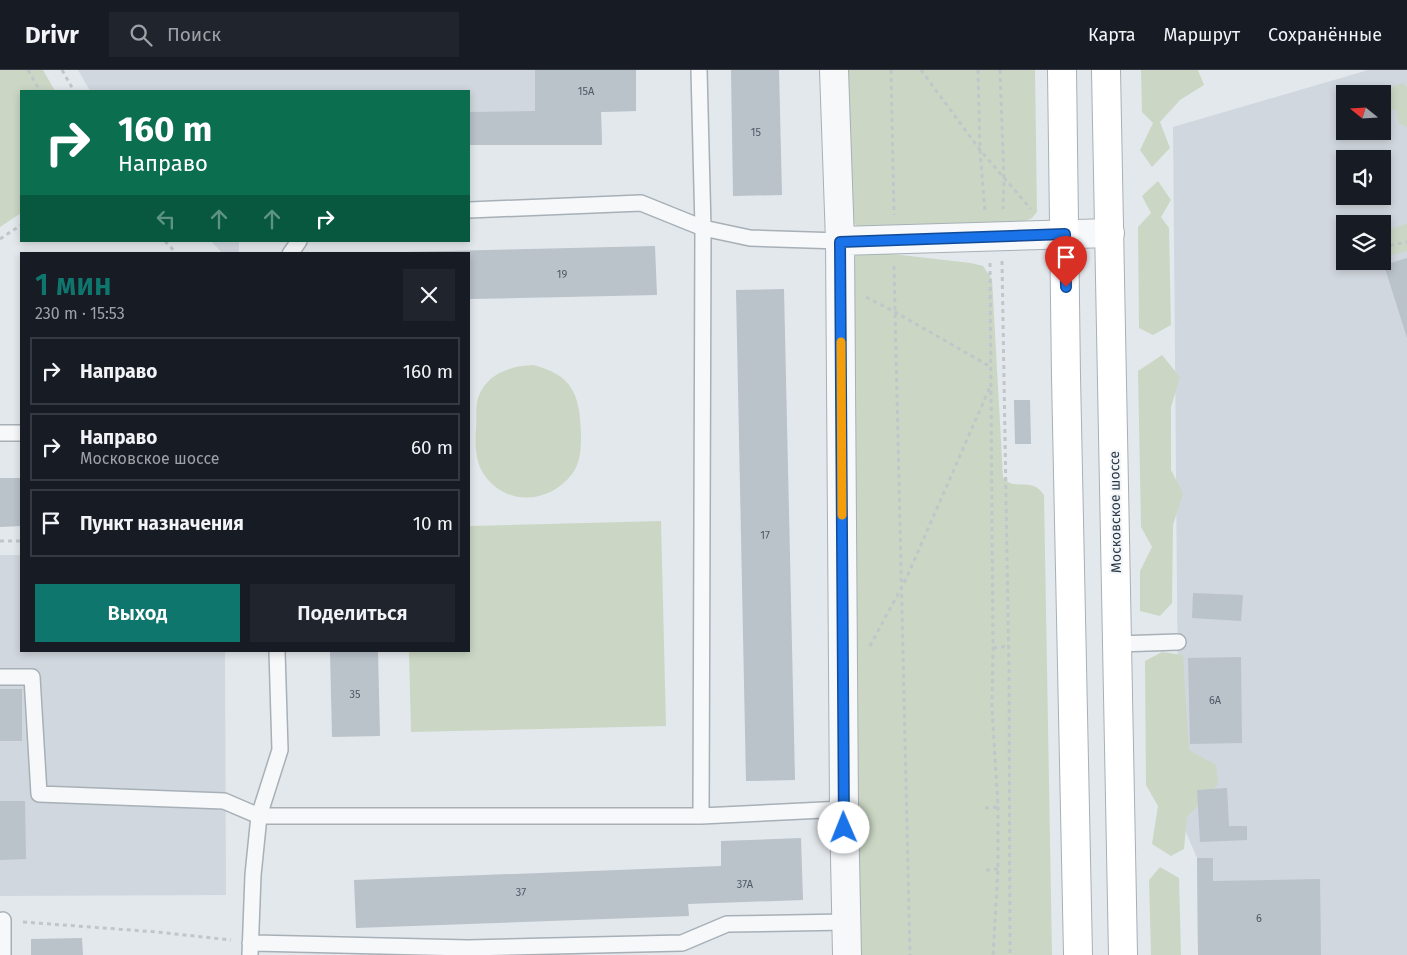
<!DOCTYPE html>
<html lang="ru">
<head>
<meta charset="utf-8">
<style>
  :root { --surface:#171b24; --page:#20242c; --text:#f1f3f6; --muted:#9ea1a6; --line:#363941; --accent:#0f766e }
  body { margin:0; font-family:"Fira Sans",sans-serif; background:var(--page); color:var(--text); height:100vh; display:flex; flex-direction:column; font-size:19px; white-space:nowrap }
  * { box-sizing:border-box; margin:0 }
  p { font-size:16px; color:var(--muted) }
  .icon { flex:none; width:28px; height:28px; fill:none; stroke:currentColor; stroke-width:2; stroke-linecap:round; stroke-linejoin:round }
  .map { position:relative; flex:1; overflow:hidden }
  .sheet { position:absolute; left:20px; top:182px; width:450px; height:400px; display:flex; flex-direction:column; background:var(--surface); border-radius:0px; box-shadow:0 2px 8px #0003 }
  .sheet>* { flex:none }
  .top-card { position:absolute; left:20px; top:20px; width:450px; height:152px; border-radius:0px; box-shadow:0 2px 8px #0003; background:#0b6e4f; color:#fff; overflow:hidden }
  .needle { width:32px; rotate:288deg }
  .controls { position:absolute; left:1336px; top:15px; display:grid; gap:10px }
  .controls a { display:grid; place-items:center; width:55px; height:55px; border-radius:0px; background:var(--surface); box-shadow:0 2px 8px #0003; font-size:25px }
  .pin { position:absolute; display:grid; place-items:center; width:42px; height:42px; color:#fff; margin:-51px -21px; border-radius:50% 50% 50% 0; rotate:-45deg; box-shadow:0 0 5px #0007 }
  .pin .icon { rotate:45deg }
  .me { position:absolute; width:55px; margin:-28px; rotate:359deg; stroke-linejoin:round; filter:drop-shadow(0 0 4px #0008) }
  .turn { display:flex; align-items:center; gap:18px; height:105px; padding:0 15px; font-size:22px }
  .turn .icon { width:65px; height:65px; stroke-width:2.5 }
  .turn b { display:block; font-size:35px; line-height:42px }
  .lanes { display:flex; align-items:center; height:48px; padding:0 15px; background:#0003; justify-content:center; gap:25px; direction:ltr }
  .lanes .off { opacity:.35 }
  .round { display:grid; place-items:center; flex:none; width:52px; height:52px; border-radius:0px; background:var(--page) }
  .headline { display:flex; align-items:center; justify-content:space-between; height:85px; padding:0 15px }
  h1 { font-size:30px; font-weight:600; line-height:38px; color:var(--accent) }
  .primary-button { display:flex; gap:10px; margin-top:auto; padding:10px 15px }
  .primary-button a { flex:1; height:58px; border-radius:0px; background:var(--accent); color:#fff; font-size:20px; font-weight:600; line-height:58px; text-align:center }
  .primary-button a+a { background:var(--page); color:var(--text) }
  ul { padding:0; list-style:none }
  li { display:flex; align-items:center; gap:15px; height:68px; margin:0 10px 8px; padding:0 5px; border:2px solid var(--line); border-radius:0px }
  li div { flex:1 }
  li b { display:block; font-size:19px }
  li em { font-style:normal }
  header { display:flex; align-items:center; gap:30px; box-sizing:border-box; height:70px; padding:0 25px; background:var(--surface); border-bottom:1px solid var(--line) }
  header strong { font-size:24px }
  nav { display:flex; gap:28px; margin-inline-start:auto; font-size:18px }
  .search { width:350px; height:45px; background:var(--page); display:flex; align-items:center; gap:12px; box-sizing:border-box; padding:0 18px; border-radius:0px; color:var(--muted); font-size:19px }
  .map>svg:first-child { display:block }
  .built { fill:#d1d7de; fill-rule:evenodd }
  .green { fill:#cbd7c4 }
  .building { fill:#bac2ca }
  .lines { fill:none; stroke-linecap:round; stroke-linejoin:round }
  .lane-casing { stroke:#a7b0b7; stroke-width:18 }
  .street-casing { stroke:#a7b0b7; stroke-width:30 }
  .secondary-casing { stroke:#a7b0b7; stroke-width:30 }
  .path { stroke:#c1c6cb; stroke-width:3; stroke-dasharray:4 4; stroke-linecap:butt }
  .lane { stroke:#f6f8fa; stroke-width:15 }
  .street { stroke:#f6f8fa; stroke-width:28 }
  .secondary { stroke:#fff; stroke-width:28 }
  .route-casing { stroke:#114b97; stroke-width:12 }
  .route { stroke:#1a73e8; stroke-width:9 }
  .slow { stroke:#f59e0b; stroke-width:9 }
  .labels { text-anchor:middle; stroke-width:4.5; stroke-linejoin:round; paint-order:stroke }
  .number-label { font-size:11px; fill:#4d5a67 }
  .street-label { font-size:14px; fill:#293846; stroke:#f3f6f9 }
</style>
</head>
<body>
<header>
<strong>Drivr</strong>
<div class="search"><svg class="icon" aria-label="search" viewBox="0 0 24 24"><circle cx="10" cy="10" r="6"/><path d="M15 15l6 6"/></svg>Поиск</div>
<nav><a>Карта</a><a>Маршрут</a><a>Сохранённые</a></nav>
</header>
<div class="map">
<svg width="1407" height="885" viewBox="0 0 1407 885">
  <rect width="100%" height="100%" fill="#e3e8ec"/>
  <path class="built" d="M78,0H636V41L601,42L602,75H469V21H90Z
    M1368,0H1407V885H1198L1197,788L1179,746L1173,57ZM1345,24H1382V61H1345ZM1345,89H1382V126H1345ZM1345,154H1382V191H1345Z
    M211,171H239V184H223Z
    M0,485H21V581H225L226,825L0,826Z"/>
  <path class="green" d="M0,0H43L55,21H21V143L0,157Z
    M843,0H1035L1037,142L1032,148L1025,151L869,160L859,158L852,151Z
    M1141,0H1198L1204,15L1180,30L1160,52L1170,78L1152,97L1140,80L1153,53L1142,42Z
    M1403,13L1407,17V57L1399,54L1396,39L1383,43L1382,24H1371Z
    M1158,111L1171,130L1161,147L1169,158L1171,255L1153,265L1139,258L1138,157L1151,143L1142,126Z
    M1407,154V181L1385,187L1383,185V161Z
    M866,181L971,193L983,196L992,209L1003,407C1014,423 1031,405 1044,425L1052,885H861L847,203C850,190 854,185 866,181Z
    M1162,285L1180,307L1171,337V400L1183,423L1173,455L1172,533L1160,546L1140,541V501L1152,477L1141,457L1138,301Z
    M533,295C573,305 580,325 581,364C581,378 581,392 572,404C550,433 508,437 485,406C475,392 475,375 476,358C477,349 475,337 478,328C486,304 510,296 533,295Z
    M661,451L666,656L411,662L409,581H469V456Z
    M1162,582L1183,585L1189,680L1216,695L1218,714L1187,747L1184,779L1171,786L1152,774L1158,736L1146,715L1145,591Z
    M1160,797L1179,808L1181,885H1151L1149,810Z"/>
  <path class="building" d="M535,0H636V41L601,42L602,75H469V42L535,41Z
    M731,0H779L782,125L733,126Z
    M655,176L657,225L469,229V184H404V182Z
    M1407,188V268L1384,195Z
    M784,219L795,710L746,711L736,220Z
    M1014,330H1030L1031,374H1015Z
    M0,408H21V456L0,457Z
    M1193,523L1243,525L1241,551L1192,548Z
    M330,581H378L380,666L332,667Z
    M1241,587L1242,673L1190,674L1188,588Z
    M0,619H22V671H0Z
    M1227,718L1229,756H1247V770L1200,772L1197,720Z
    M0,731H25L26,789L0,790Z
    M801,768L803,830L688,834L689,846L356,858L354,810L721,796V771Z
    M1197,788H1213V811L1320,809L1321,885H1198Z
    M82,868L83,885H31V869Z"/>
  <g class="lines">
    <g class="lane-casing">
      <path id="lane" d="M699,0L703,158L701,746
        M469,140L641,133L703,158L750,168L840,171
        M290,184L299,171
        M0,363H21
        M1118,574L1178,572
        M0,607H32L39,724L224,731L259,746H701L844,739
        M3,850V885
        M250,873L468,878L682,873L727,854L846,852
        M250,885L253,805L259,746L280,680L277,581"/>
    </g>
    <g class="street-casing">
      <path id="street" d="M834,0L840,171L844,739L847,885
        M840,171L1110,163"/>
    </g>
    <g class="secondary-casing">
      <path id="secondary" d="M1062,0L1066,306L1078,885
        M1106,0L1123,885"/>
    </g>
    <path class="path" d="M28,0L40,21
      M62,0L74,21
      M891,0L894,145
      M921,0L980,80L1031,139
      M978,0L980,80L985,142
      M1000,0L1004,110L1003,139
      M0,169L21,155
      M165,171L177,184
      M1382,177L1407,172
      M1002,191L1009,602L1010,885
      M990,193L993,578L992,639L998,737V799L993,885
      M894,196L910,885
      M866,227L895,242L991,297
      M0,471H21
      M870,576L906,509L990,317
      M993,578L1009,576
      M985,738L998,737
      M986,800L998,799
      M23,852L157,862L231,870"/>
    <use href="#lane" class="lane"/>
    <use href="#street" class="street"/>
    <use href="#secondary" class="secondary"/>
  </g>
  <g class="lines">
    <g class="route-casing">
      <path id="route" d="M844,758L840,172L1065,164L1066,217"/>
    </g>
    <use href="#route" class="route"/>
    <path class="slow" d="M841,272L842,445"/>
  </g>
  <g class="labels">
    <g class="number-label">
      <text x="586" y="25">15А</text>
      <text x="756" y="66">15</text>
      <text x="562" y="208">19</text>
      <text x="765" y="469">17</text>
      <text x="355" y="628">35</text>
      <text x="1215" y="634">6А</text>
      <text x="745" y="818">37А</text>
      <text x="521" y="826">37</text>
      <text x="1259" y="852">6</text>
    </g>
    <g class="street-label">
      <text transform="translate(1115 442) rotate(-91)" y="5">Московское шоссе</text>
    </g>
  </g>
</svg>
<div class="controls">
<a><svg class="needle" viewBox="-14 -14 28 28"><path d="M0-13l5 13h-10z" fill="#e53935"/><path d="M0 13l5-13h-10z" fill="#9ea1a6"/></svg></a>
<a><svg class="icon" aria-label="sound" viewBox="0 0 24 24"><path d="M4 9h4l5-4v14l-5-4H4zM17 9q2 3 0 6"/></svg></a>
<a><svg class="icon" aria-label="layers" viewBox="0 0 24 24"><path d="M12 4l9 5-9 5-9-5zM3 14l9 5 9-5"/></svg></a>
</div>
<div class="pin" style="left:1066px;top:217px;background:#d93025"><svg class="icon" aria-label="arrive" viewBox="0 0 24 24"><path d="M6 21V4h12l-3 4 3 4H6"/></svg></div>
<svg class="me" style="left:844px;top:758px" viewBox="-20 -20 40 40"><circle r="19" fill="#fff"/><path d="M0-13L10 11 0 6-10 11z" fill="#1a73e8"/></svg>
<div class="top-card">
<div class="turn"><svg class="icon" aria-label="right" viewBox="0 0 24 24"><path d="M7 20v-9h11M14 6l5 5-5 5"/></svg><div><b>160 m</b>Направо</div></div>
<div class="lanes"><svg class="icon off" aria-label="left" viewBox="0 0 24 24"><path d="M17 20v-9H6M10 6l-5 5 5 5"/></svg><svg class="icon off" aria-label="ahead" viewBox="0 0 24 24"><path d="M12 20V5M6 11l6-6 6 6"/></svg><svg class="icon off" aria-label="ahead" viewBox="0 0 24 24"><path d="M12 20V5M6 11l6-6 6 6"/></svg><svg class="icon" aria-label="right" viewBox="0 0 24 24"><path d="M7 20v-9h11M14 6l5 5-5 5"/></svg></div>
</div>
<section class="sheet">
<div class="headline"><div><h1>1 мин</h1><p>230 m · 15:53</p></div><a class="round"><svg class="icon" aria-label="close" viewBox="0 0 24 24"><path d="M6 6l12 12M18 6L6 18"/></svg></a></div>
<ul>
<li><svg class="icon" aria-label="right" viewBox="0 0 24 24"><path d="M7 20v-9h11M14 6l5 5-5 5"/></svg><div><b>Направо</b></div><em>160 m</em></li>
<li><svg class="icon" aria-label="right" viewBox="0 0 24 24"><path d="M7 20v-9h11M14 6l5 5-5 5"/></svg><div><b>Направо</b><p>Московское шоссе</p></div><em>60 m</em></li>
<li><svg class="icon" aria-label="arrive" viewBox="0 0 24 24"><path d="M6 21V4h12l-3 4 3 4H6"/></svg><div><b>Пункт назначения</b></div><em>10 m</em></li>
</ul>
<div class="primary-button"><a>Выход</a><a>Поделиться</a></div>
</section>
</div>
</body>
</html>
